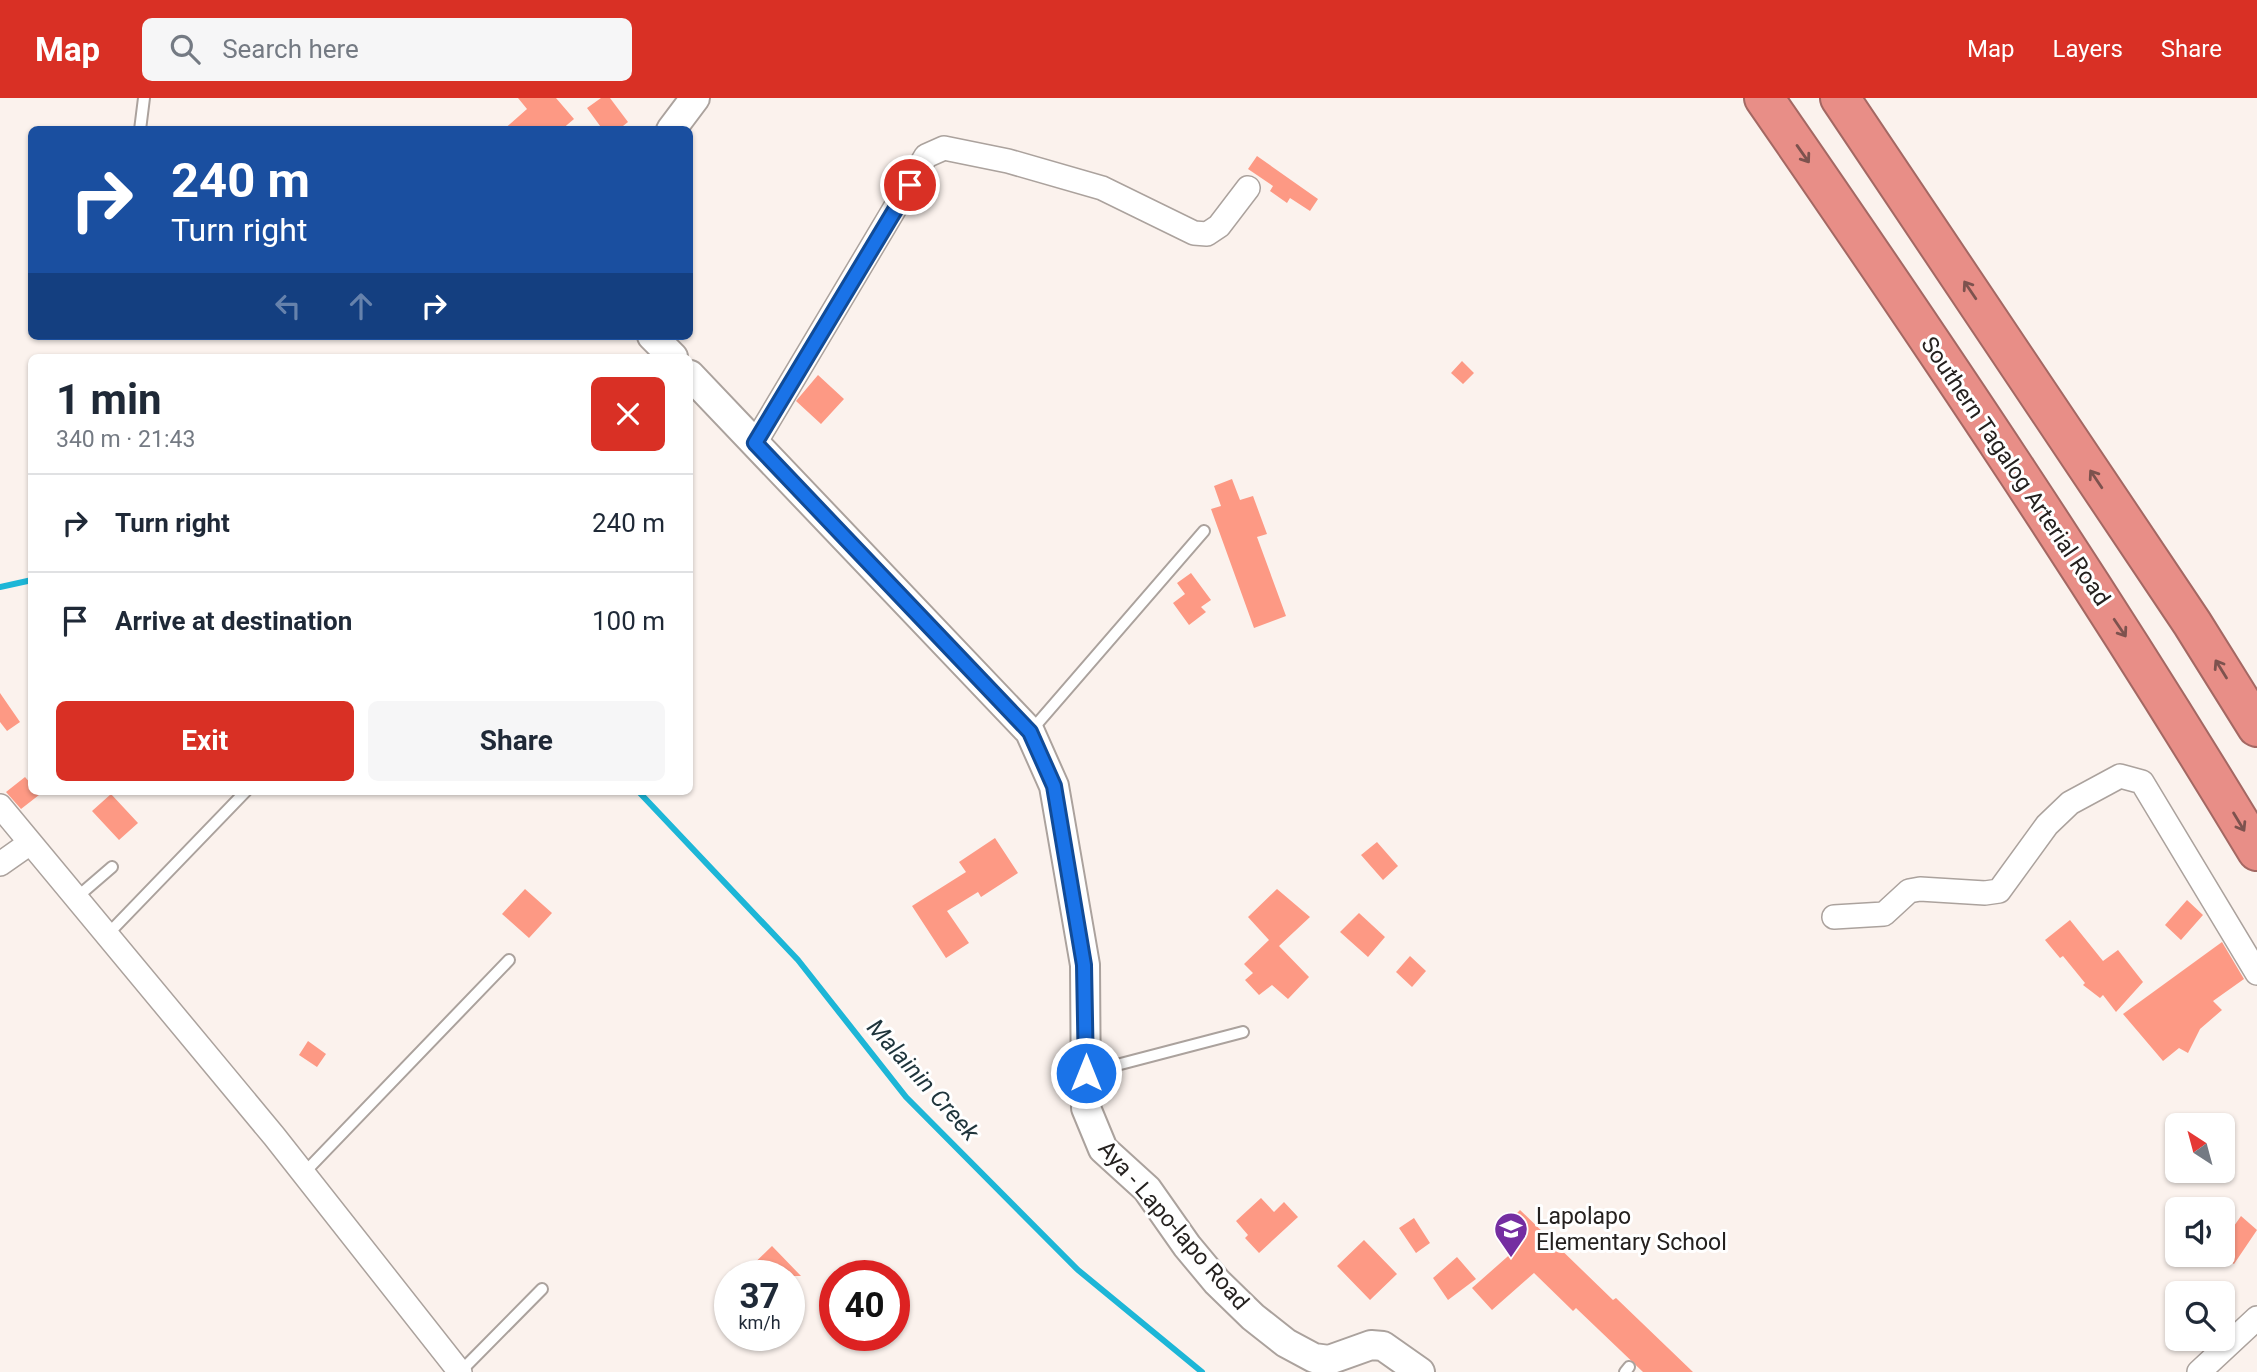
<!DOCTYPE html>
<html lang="en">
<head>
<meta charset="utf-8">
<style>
  :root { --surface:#fff; --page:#f6f6f7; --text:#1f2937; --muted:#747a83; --line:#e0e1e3; --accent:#d93025 }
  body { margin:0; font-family:Roboto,sans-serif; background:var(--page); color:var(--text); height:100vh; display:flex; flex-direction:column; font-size:26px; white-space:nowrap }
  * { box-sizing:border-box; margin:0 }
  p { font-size:23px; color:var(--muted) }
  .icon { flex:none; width:38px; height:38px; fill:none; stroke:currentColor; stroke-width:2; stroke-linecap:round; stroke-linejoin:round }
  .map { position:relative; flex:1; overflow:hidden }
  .panel { position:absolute; left:28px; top:256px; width:665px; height:441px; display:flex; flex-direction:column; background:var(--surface); border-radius:10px; box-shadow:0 2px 5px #0004 }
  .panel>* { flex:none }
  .guide { position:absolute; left:28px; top:28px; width:665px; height:214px; border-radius:10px; box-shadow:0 2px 5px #0004; background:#1a4fa0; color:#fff; overflow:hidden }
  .needle { width:46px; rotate:324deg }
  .tools { position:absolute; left:2165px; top:1015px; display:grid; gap:14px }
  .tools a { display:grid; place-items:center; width:70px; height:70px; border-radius:10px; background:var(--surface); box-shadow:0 2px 5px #0004; font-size:35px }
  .speed { position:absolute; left:714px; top:1162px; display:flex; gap:14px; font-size:35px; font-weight:700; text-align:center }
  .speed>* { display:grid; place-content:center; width:91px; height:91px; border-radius:50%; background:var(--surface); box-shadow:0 2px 5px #0004; line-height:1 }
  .speed small { font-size:18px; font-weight:400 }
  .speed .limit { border:10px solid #d22; background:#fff; color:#111 }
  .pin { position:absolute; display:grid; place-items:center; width:60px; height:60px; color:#fff; margin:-30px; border:4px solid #fff; border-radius:50%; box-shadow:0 2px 7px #0007 }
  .me { position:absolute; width:77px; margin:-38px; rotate:0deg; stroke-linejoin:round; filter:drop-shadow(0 0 5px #0008) }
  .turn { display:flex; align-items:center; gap:24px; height:147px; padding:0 28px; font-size:32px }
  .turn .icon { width:91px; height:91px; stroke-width:2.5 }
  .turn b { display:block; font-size:49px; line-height:60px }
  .lanes { display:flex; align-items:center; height:66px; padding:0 28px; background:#0003; justify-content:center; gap:35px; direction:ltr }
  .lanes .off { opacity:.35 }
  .round { display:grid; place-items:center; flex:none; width:74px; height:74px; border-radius:10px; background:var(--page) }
  .headline { display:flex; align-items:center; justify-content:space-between; height:119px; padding:0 28px }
  h1 { font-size:42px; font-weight:700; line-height:52px }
  .primary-button { display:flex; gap:14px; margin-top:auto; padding:14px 28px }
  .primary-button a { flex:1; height:80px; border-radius:10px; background:var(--accent); color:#fff; font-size:28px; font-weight:700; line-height:80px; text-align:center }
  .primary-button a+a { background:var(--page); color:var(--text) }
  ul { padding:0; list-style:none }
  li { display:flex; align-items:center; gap:21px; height:98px; padding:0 28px; border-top:2px solid var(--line) }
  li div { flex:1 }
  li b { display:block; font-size:26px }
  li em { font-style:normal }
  header { display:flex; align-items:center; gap:42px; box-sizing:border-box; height:98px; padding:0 35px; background:var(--accent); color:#fff }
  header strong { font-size:33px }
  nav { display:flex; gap:38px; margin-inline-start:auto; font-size:24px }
  .search { width:490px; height:63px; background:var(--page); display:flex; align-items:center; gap:18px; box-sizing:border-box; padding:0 24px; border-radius:10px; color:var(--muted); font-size:26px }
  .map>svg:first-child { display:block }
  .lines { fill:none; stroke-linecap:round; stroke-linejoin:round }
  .stream { stroke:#1db6d7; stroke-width:6 }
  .building { fill:#fd9984 }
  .service-casing { stroke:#aba29d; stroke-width:14 }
  .minor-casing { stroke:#aba29d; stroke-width:26 }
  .tertiary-casing { stroke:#aba29d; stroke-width:32 }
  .motorway-casing { stroke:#a46863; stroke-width:42 }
  .service { stroke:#fff; stroke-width:10 }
  .minor { stroke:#fff; stroke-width:23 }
  .tertiary { stroke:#fff; stroke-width:28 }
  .motorway { stroke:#e88e87; stroke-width:38 }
  .oneway { stroke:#7d524e }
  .route-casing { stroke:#114b97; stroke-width:18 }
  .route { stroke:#1a73e8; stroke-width:12 }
  .labels { text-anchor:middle; stroke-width:6; stroke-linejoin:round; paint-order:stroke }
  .street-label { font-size:23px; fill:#25211f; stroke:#fff }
  .poi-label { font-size:23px; fill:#25211f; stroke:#fff; text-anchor:start }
  .water-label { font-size:24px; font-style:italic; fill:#1e343b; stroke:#fff }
</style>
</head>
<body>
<header>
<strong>Map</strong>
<div class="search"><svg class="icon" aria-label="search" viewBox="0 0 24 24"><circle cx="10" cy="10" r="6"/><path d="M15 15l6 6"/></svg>Search here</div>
<nav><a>Map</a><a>Layers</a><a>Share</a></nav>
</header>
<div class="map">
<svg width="2257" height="1274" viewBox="0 0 2257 1274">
  <rect width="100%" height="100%" fill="#fbf2ed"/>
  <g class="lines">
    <path class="stream" d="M0,489L32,482
      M638,693L798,862L906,999L1078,1172L1202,1274"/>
  </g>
  <path class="building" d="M518,0H556L574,21L561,32H503L527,11Z
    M601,0H610L628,24L618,32H603L587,10Z
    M1257,58L1318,101L1310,113L1290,100L1287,105L1270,93L1273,88L1248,71Z
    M1462,263L1474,275L1463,286L1451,275Z
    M818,277L844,301L821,326L796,303Z
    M1232,381L1240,402L1253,398L1267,436L1257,439L1286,518L1254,530L1211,411L1221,408L1214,388Z
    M1191,475L1211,502L1201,509L1206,514L1189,527L1173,505L1185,496L1177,485Z
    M0,595L20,624L7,633L0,624Z
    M25,679L32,687V693L39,697L21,711L6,694Z
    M111,696L138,725L119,742L92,713Z
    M995,740L1018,775L981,799L978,794L947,813L969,845L946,860L912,808L966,774L959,764Z
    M1377,744L1398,768L1383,782L1361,757Z
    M525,791L552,815L529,840L502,816Z
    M1277,791L1310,819L1279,848L1309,879L1288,901L1272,887L1259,897L1245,882L1253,875L1244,866L1269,842L1248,819Z
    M2187,802L2203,817L2181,842L2165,827Z
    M1359,815L1385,839L1368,859L1340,834Z
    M2070,822L2103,863L2118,852L2143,884L2116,914L2103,897L2100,900L2083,887L2085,885L2063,858L2060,860L2045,842Z
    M2222,844L2244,881L2213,903L2222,912L2200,931L2188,955L2179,950L2163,963L2123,916Z
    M1410,858L1426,873L1412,889L1396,874Z
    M308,943L326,956L317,969L299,957Z
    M1261,1100L1274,1114L1284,1104L1298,1119L1259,1155L1245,1140L1248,1137L1236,1123Z
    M1520,1112L1613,1202L1616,1200L1693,1274H1643L1576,1210L1573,1213L1534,1175L1492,1212L1472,1190L1515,1152L1497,1136Z
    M2241,1118L2257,1132L2234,1166L2222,1159V1145Z
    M1414,1120L1430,1145L1416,1155L1399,1130Z
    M1364,1142L1397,1176L1370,1202L1337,1168Z
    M772,1148L801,1178H741Z
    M1457,1159L1476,1181L1448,1202L1433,1180Z"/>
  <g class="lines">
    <g class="service-casing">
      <path id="service" d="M140,32L144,0
        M1030,634L1204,433
        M76,800L112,769
        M107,837L246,693
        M1086,975L1243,934
        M304,1075L509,862
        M461,1273L542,1191
        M1625,1274L1629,1269"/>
    </g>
    <g class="minor-casing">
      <path id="minor" d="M755,345L926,58L944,50L1008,63L1102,90L1194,135L1207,136L1219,128L1248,90
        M0,708L274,1038L460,1274
        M0,766L30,745
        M1834,819L1884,816L1909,793L1920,791L1985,795L1999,793L2047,727L2070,705L2120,678L2142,684L2257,875
        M2199,1274L2257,1220"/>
    </g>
    <g class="tertiary-casing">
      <path id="tertiary" d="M671,32L695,0
        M652,238L673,259
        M690,277L1030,634L1054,688L1085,867L1086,1010L1103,1051L1147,1091L1187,1148L1217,1184L1253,1219L1286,1245L1314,1260L1329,1262L1371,1247L1383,1248L1420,1274"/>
    </g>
    <g class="motorway-casing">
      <path id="motorway" d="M1764,0C1935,247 2102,496 2257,753
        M1840,0L2192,525L2257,629"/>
    </g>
    <use href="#service" class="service"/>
    <use href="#minor" class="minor"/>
    <use href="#tertiary" class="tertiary"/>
    <use href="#motorway" class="motorway"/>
  </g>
  <defs><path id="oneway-shaft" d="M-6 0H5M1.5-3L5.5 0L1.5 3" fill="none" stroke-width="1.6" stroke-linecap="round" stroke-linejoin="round" transform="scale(1.75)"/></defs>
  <g class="oneway">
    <use href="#oneway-shaft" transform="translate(1803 56) rotate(55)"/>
    <use href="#oneway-shaft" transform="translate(1970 192) rotate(-124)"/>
    <use href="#oneway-shaft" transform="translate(2096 381) rotate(-124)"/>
    <use href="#oneway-shaft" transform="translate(2120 530) rotate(56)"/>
    <use href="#oneway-shaft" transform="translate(2221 571) rotate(-122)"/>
    <use href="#oneway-shaft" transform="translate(2239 724) rotate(59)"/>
  </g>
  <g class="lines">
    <g class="route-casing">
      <path id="route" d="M910,87L755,345L1030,634L1054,688L1084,867L1086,975"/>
    </g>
    <use href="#route" class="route"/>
  </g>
  <defs>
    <g id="school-pin" transform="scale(1.75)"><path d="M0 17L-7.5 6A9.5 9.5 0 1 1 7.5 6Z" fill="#752ea1" stroke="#fff"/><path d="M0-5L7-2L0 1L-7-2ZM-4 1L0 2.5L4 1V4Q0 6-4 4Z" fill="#fff"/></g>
  </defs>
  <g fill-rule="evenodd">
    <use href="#school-pin" x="1511" y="1131"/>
  </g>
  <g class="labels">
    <g class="street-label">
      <text transform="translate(2016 373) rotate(56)" y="8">Southern Tagalog Arterial Road</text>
      <text transform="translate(1174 1127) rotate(49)" y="8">Aya - Lapo-lapo Road</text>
    </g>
    <g class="poi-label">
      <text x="1536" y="1126">Lapolapo<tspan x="1536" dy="26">Elementary School</tspan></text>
    </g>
    <g class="water-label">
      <text transform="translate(923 982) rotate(48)" y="8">Malainin Creek</text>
    </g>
  </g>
</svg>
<div class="tools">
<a><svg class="needle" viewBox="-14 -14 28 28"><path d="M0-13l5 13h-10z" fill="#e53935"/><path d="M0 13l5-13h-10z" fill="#747a83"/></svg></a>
<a><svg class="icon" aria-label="sound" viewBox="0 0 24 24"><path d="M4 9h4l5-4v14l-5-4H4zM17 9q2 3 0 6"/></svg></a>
<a><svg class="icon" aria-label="search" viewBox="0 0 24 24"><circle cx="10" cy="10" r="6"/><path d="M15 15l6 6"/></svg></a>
</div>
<div class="speed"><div>37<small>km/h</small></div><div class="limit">40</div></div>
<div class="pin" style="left:910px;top:87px;background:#d93025"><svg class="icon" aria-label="arrive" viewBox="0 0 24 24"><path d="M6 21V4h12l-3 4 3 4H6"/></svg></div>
<svg class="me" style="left:1086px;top:975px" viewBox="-20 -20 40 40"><circle r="17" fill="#1a73e8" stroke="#fff" stroke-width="3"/><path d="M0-11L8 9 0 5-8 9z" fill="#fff"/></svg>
<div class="guide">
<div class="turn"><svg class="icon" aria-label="right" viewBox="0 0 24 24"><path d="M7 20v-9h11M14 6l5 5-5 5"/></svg><div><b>240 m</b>Turn right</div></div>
<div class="lanes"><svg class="icon off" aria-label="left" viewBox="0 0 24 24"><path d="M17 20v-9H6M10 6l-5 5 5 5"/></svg><svg class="icon off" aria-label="ahead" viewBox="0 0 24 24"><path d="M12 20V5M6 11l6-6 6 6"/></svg><svg class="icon" aria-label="right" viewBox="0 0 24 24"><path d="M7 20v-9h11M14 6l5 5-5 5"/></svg></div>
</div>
<section class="panel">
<div class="headline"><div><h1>1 min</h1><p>340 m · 21:43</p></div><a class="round" style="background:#d93025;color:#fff"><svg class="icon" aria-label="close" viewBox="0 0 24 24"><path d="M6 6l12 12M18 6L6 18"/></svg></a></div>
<ul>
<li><svg class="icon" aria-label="right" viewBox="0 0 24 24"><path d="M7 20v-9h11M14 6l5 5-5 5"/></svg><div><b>Turn right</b></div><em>240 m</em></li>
<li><svg class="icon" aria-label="arrive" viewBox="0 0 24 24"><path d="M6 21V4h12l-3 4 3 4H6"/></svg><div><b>Arrive at destination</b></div><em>100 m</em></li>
</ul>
<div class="primary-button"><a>Exit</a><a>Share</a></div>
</section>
</div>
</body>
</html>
